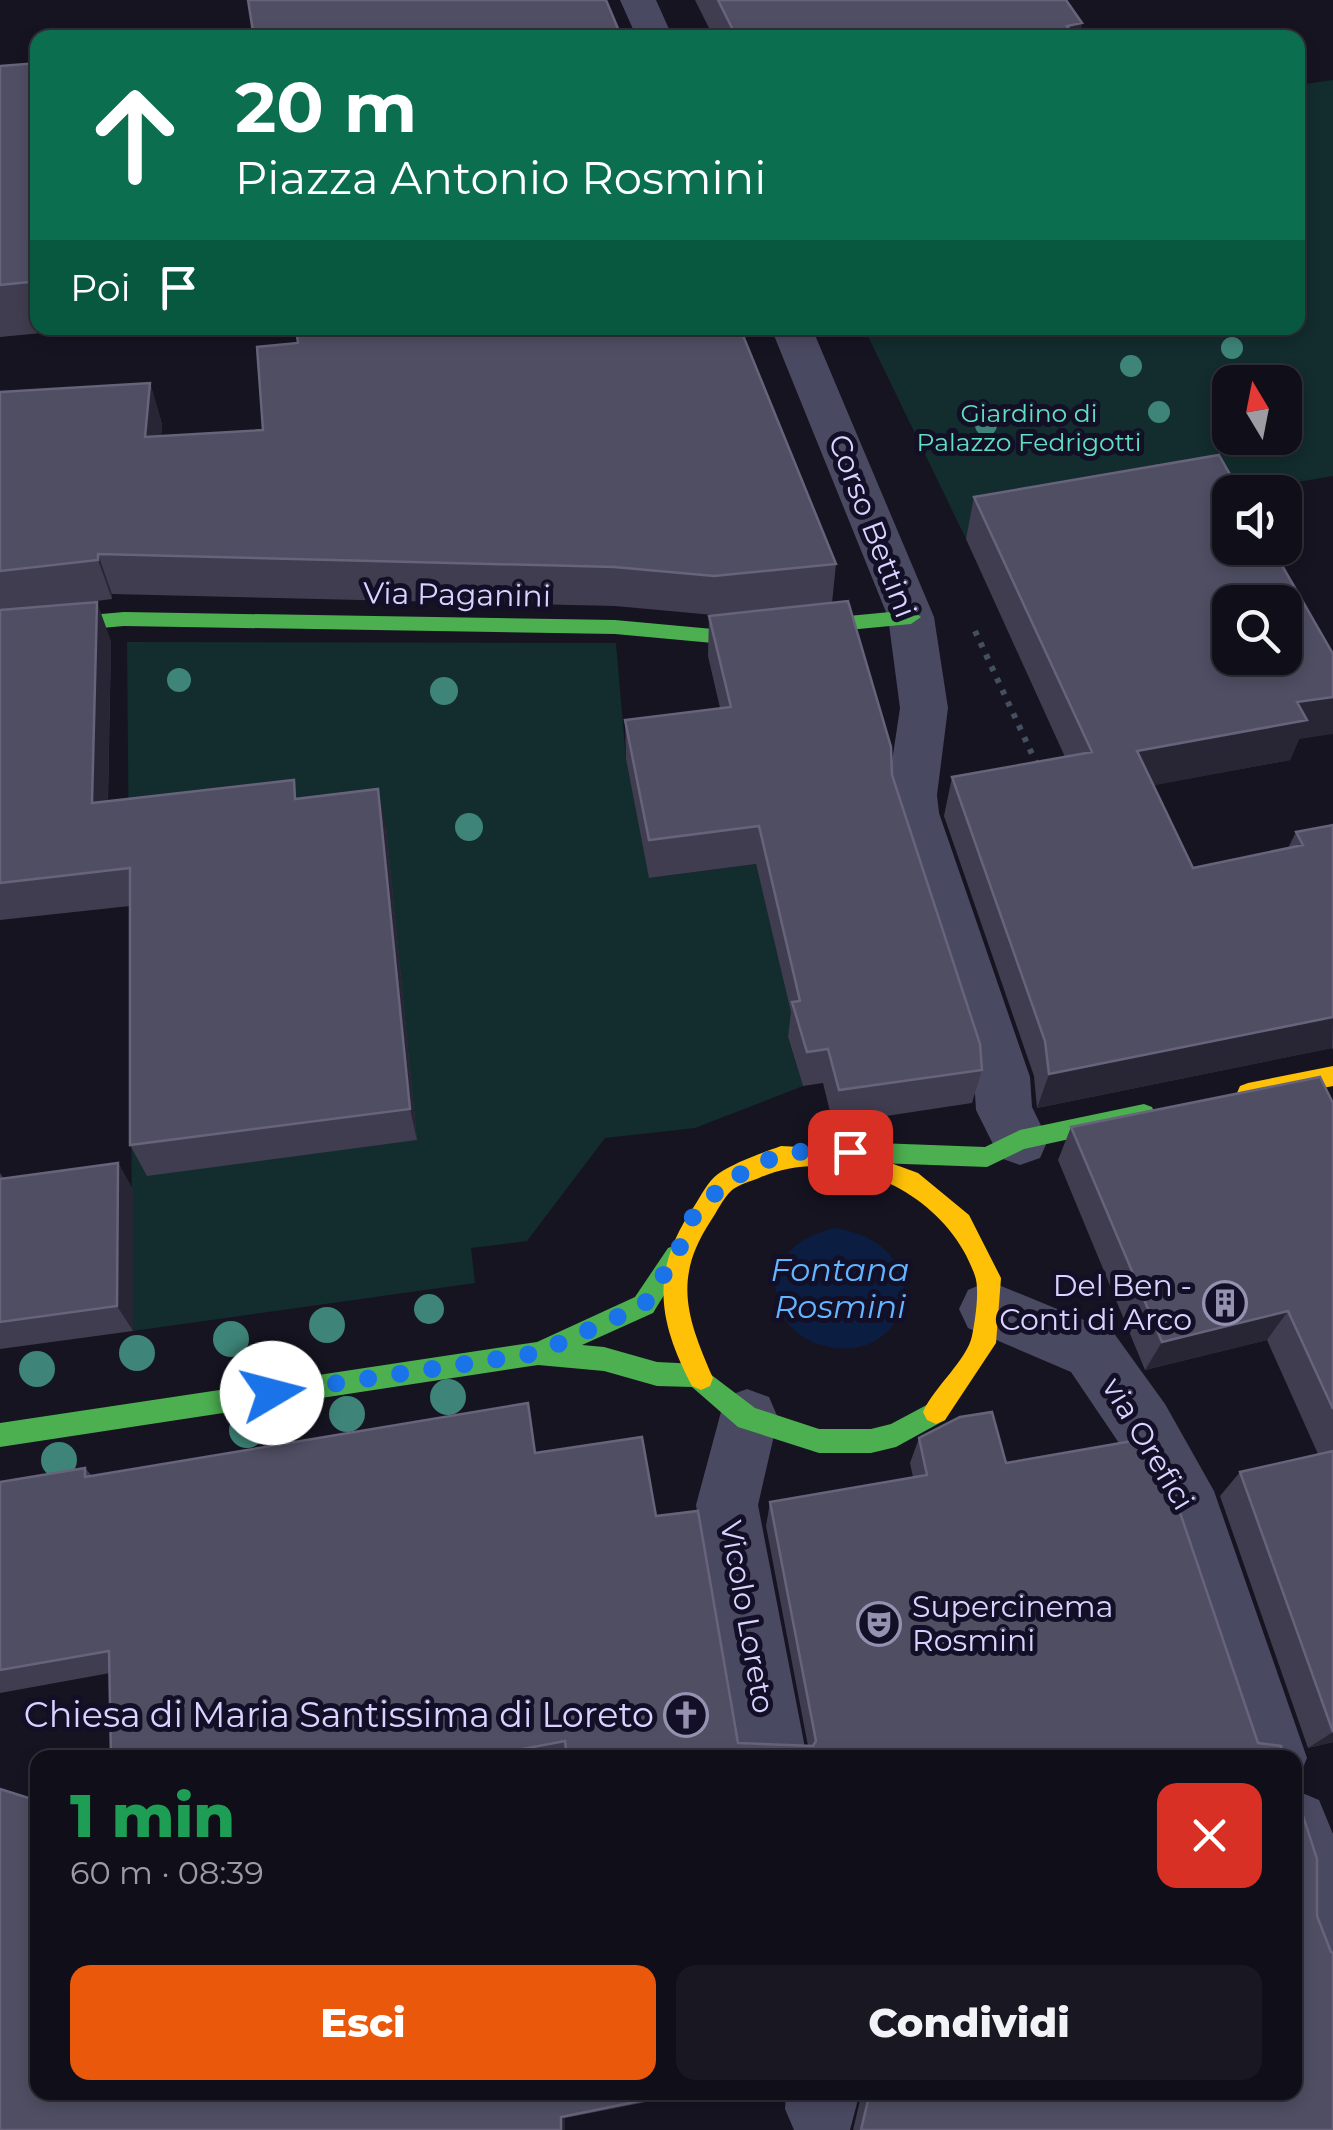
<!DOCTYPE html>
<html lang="it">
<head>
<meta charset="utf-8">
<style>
  :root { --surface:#100f19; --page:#191822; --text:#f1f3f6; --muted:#9c9ca2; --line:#302f38; --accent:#ea580c }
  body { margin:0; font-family:Montserrat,sans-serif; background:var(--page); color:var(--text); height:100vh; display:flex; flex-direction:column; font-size:38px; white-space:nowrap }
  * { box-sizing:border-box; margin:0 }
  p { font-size:32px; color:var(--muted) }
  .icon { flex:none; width:55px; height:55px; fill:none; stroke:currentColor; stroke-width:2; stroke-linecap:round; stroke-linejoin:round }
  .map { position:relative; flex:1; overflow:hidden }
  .details { position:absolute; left:30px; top:1750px; width:1272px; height:350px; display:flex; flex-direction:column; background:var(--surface); border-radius:20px; box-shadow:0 5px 15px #0003,0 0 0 2px var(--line) }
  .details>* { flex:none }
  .hud { position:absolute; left:30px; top:30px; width:1275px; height:305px; border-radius:20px; box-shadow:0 5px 15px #0003,0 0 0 2px var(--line); background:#0b6e4f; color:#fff; overflow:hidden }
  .needle { width:65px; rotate:350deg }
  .fabs { position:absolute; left:1212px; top:365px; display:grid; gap:20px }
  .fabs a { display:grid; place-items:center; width:90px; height:90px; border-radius:20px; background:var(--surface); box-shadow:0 5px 15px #0003,0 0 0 2px var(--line); font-size:50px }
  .pin { position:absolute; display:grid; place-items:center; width:85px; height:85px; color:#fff; margin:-42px; border-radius:20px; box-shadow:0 5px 15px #0006 }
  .me { position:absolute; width:110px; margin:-55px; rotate:82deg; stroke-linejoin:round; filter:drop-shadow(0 0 8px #0008) }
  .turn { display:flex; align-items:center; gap:35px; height:210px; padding:0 40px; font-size:45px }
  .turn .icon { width:130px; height:130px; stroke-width:2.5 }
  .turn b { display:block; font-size:70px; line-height:85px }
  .then { display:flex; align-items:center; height:95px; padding:0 40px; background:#0003; gap:20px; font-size:38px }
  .round { display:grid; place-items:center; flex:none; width:105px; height:105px; border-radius:20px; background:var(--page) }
  .head { display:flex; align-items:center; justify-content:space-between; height:170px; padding:0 40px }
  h1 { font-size:60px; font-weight:800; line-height:75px; color:#1e9e55 }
  .action { display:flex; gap:20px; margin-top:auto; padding:20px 40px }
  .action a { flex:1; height:115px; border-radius:20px; background:var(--accent); color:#fff; font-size:40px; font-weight:800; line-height:115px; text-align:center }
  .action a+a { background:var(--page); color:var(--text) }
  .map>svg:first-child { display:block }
  .green { fill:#132c2d; fill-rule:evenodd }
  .water { fill:#0b1e41 }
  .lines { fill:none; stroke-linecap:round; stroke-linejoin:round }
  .path { stroke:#44505f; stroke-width:6; stroke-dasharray:5 8; stroke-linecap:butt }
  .street { fill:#4a4962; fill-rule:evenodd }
  .fast { fill:#4caf50; fill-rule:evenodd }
  .slow { fill:#ffc107; fill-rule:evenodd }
  .tree { fill:#3e8478 }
  .wall { fill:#403d50 }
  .shaded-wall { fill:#282635 }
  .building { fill:#504e63; stroke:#66637b; stroke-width:2.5; fill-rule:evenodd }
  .route { stroke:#1a73e8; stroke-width:18; stroke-dasharray:0 32.4 }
  .labels { text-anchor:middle; stroke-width:10; stroke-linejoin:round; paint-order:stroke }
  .far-park-label { font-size:25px; fill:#5fe0c0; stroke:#130f26 }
  .street-label { font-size:30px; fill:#d9d4ff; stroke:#130f26 }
  .poi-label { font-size:30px; fill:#d9d4ff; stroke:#130f26; text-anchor:end }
  .water-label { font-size:32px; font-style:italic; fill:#62b6ff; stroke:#130f26 }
  .near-poi-label { font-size:35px; fill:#d9d4ff; stroke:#130f26; text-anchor:end }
</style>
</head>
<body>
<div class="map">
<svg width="1333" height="2130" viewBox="0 0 1333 2130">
  <rect width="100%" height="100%" fill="#161421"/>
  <path class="green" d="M1333,80V476L966,539L864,328H1298V85ZM1230,382H1285V438H1230Z
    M127,642L616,643L626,759L650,878L756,864L776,946L803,943L788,1038L803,1086L695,1128L605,1138L527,1241L471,1248L475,1283L133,1331Z"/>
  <path class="water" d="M835,1228C946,1245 909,1374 819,1344C802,1339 786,1326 780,1309C763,1265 795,1237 835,1228Z"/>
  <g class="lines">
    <path class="path" d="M975,631L1039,769"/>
    <path class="street" d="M620,0H656L673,38H637Z
      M771,328H812L934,617L948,708L937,795L939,813L1030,1077L1032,1107L1048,1140L1040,1158L1020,1165L1000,1158L976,1110L974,1077L889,813L887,795L900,708L888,617Z
      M989,1281L1113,1332L1165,1404L1214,1491L1307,1758L1297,1782L1295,1758H1239L1156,1505L1121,1446L1071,1372L968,1328L959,1309L968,1290Z
      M747,1389L769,1397L778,1418L758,1505L807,1758H739L696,1505L725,1397Z
      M1295,1790L1319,1800L1333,1834V1969L1308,1959L1295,1926Z
      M786,2092H860L850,2130H794L785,2109Z"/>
    <path class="fast" d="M911,610L921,617L911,624L713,643L615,634L124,626L0,637V623L124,612L615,620L713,629Z
      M1144,1104L1152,1107L1155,1114L1152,1121L1024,1149L987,1167L877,1163L869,1160L865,1153L869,1146L877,1143L985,1147L1020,1130Z
      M676,1245L684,1248L688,1256L653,1313L582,1345L604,1347L657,1362L697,1364L755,1408L819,1429H871L891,1424L936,1400L945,1404L949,1412L945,1420L896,1447L871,1453H819L738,1427L692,1387L657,1386L604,1371L538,1365L0,1447V1423L537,1342L635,1297L668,1248Z"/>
    <path class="slow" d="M1333,1066V1086L1248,1103L1240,1100L1237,1093L1240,1086L1248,1083Z
      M781,1146L855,1150L918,1173L969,1215L1001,1278L996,1343L945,1420L936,1424L927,1420L923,1412C934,1387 967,1360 972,1336C975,1321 980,1290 975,1276C948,1193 839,1141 759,1178C751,1181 738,1185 732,1190C723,1198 717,1212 710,1222C672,1280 688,1320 713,1378L710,1386L701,1390L692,1386C657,1319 650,1270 695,1205C701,1196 708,1181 718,1174C735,1162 762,1153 781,1146Z"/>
  </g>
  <g class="tree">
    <circle cx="1232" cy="348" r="11"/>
    <circle cx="1131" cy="366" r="11"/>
    <circle cx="1159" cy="412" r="11"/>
    <circle cx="986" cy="425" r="11"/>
    <circle cx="179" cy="680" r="12"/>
    <circle cx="444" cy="691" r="14"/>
    <circle cx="469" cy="827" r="14"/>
    <circle cx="429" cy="1309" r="15"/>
    <circle cx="327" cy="1325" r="18"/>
    <circle cx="231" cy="1339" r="18"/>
    <circle cx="137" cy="1353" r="18"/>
    <circle cx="37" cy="1369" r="18"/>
    <circle cx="448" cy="1397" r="18"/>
    <circle cx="347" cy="1414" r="18"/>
    <circle cx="247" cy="1430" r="18"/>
    <circle cx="59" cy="1460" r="18"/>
  </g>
  <path class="wall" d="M695,0H1066L1080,38H714Z
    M38,63V328H93L0,337V66Z
    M150,383L162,424L161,436L836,564L832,603L892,775L982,1070L972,1103L833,1124L823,1083L803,1086L788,1037L791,1012L756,864L649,878L626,759L625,720L720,708L708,656L709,616L713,615L615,606L112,594V599L80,603L111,641L108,801L299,799L386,826L417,1140L147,1176L130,1145V906L0,920V392Z
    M974,497L1299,739L1290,760L1153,785L1193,868L1288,848L1296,832L1333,825V1050L1332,1048L1037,1108L1034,1076L944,816L952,777L1065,757L966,539Z
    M1333,1103V1742L1308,1748L1220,1496L1240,1472L1318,1454L1267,1340L1145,1370L1058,1160L1071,1127Z
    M118,1163L133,1190V1331L0,1349V1173L4,1179Z
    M919,1438L1006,1463L1258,1743L1284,1758H111L110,1673L0,1693V1482L85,1468L92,1476L536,1453L656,1516L738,1743L808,1746L766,1526L770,1502L913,1477L910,1463Z
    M1317,1916L1333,2130H853L862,2092H1295Z
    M38,2092H697L565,2118V2130H0Z"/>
  <path class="shaded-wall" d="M1082,23L1080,38H1064L1067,26Z
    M150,383L162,424L157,477L145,437Z
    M98,554L112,594V599L98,560Z
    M97,602L111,641L107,840L92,803Z
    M1333,697V734L1299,739L1290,760L1124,791L1137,751L1297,702Z
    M378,789L386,826L417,1140L410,1109Z
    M1333,1017L1332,1048L1037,1108L1049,1074Z
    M118,1163L133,1190V1331L117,1306Z
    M1288,1311L1267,1340L1145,1370L1162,1342Z
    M1333,1732V1742L1308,1748Z
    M561,2117L565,2118V2130H561Z"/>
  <path class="building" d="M248,0H606L622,38H254Z
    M718,0H1066L1082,23L1067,26L1075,38H737Z
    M38,63V281L0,285V66Z
    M296,328H740L836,564L714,576L614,567L98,554V560L0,571V392L150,383L145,437L263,430L257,347L298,343Z
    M1219,455L1240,492H1230V548H1272L1333,654V697L1297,702L1307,720L1137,751L1193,868L1303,845L1296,832L1333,825V1017L1049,1074L1045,1041L952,777L1092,752L974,497ZM1230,602H1285V658H1230Z
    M848,601L891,747L892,775L980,1044L982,1070L839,1090L828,1049L807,1052L792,1002L800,1001L759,826L649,840L625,720L731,707L709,616Z
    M97,602L92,803L294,780L295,799L378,789L410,1109L130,1145V868L0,883V610Z
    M1320,1077L1333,1103V1409L1288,1311L1162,1342L1071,1127Z
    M118,1163L117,1306L0,1322V1179Z
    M528,1403L535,1453L642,1437L656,1516L698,1511L738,1743L813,1746L816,1741L770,1502L927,1475L919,1438L960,1417L992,1412L1006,1463L1144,1439L1170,1483L1258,1743L1281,1746L1284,1758H567L565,1741L475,1758H111L109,1651L0,1670V1482L85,1468V1477Z
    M1333,1451V1732L1240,1472Z
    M0,1789L38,1801V2092H684L561,2117V2130H0Z
    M1295,1791L1317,1859V1916L1331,1952L1333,1953V2130H861L870,2092H1295Z"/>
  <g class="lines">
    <path class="route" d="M272,1393L538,1353L644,1305L676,1256L693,1217L723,1185L760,1162L804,1151L850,1152"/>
  </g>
  <defs>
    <g id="building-ring" transform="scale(2.25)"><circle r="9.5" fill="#130f26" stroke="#9591b1" stroke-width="1.5"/><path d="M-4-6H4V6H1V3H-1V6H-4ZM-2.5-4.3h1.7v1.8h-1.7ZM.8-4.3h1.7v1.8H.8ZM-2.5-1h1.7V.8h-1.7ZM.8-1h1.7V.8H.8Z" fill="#9591b1"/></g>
    <g id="theatre-ring" transform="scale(2.25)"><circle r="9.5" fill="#130f26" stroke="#9591b1" stroke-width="1.5"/><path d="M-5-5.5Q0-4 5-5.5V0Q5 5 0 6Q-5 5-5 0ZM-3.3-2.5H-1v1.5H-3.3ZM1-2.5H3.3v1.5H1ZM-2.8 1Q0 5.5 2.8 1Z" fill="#9591b1"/></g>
    <g id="church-ring" transform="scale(2.25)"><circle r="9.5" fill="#130f26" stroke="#9591b1" stroke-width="1.5"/><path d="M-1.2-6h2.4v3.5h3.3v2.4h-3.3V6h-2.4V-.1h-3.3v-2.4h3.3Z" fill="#9591b1"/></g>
  </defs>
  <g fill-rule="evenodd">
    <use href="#building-ring" x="1225" y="1303"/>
    <use href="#theatre-ring" x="879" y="1624"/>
    <use href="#church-ring" x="686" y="1715"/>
  </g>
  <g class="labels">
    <g class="far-park-label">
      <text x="1029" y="422">Giardino di<tspan x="1029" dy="29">Palazzo Fedrigotti</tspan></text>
    </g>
    <g class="street-label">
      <text transform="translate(872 526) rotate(69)" y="10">Corso Bettini</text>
      <text transform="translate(457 595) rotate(1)" y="10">Via Paganini</text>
      <text transform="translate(1148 1444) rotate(59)" y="10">via Orefici</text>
      <text transform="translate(747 1617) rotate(80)" y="10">Vicolo Loreto</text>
    </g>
    <g class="poi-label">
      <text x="1192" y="1296">Del Ben -<tspan x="1192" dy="34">Conti di Arco</tspan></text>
      <text x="912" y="1617" text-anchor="start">Supercinema<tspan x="912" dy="34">Rosmini</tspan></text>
    </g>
    <g class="water-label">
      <text x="840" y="1281">Fontana<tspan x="840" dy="37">Rosmini</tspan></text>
    </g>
    <g class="near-poi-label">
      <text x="654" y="1727">Chiesa di Maria Santissima di Loreto</text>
    </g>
  </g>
</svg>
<div class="fabs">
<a><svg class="needle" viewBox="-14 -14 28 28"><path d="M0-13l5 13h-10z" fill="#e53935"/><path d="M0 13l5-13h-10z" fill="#9c9ca2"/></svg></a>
<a><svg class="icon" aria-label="sound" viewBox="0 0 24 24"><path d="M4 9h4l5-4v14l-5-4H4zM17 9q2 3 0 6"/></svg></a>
<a><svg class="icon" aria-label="search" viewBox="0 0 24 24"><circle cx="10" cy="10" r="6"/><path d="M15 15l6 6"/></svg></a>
</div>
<div class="pin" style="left:850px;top:1152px;background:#d93025"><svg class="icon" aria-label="arrive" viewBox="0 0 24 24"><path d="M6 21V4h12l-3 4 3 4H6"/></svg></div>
<svg class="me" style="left:272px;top:1393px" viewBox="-20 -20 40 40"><circle r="19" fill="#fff"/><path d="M0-13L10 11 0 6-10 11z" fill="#1a73e8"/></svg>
<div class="hud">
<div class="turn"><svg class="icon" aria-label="ahead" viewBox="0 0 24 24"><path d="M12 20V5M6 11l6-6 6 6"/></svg><div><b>20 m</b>Piazza Antonio Rosmini</div></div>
<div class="then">Poi<svg class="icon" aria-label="arrive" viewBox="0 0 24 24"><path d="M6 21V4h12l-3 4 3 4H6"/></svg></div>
</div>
<section class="details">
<div class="head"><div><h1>1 min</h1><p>60 m · 08:39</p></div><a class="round" style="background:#d93025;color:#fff"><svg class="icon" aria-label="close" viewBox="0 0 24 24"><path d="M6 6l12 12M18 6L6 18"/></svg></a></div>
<div class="action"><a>Esci</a><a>Condividi</a></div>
</section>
</div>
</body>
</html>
